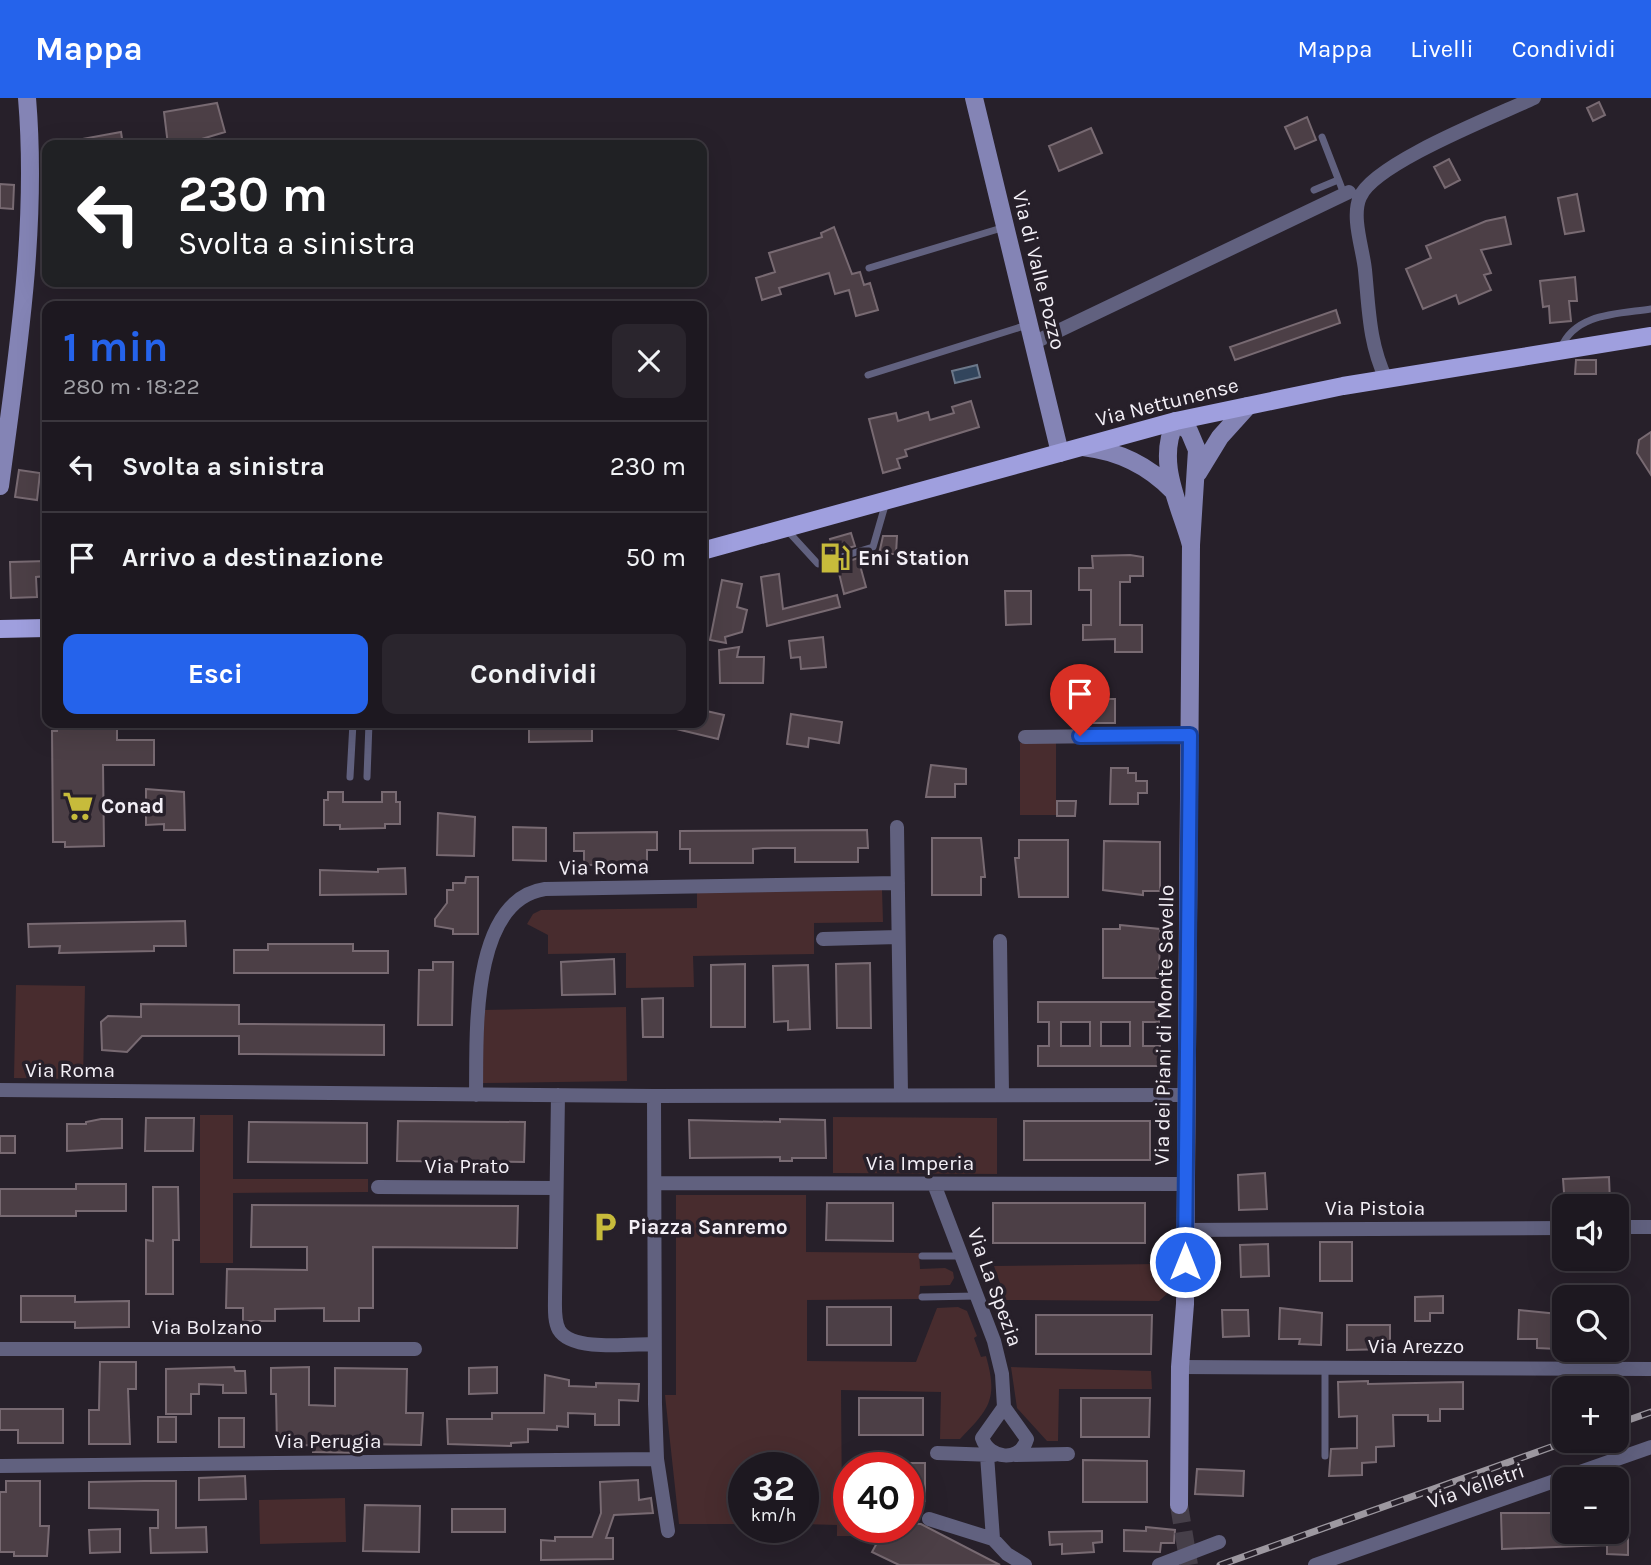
<!DOCTYPE html>
<html lang="it">
<head>
<meta charset="utf-8">
<style>
  :root { --surface:#1d1820; --page:#2a252d; --text:#f1f3f6; --muted:#a0a0a5; --line:#3b373e; --accent:#2563eb }
  body { margin:0; font-family:Karla,sans-serif; background:var(--page); color:var(--text); height:100vh; display:flex; flex-direction:column; font-size:26px; white-space:nowrap }
  * { box-sizing:border-box; margin:0 }
  p { font-size:23px; color:var(--muted) }
  .icon { flex:none; width:38px; height:38px; fill:none; stroke:currentColor; stroke-width:2; stroke-linecap:round; stroke-linejoin:round }
  .map { position:relative; flex:1; overflow:hidden }
  .panel { position:absolute; left:42px; top:203px; width:665px; height:427px; display:flex; flex-direction:column; background:var(--surface); border-radius:14px; box-shadow:0 7px 28px #0002,0 0 0 2px var(--line) }
  .panel>* { flex:none }
  .top-card { position:absolute; left:42px; top:42px; width:665px; height:147px; border-radius:14px; box-shadow:0 7px 28px #0002,0 0 0 2px var(--line); background:#202124; color:#fff; overflow:hidden }
  .tools { position:absolute; left:1552px; top:1096px; display:grid; gap:14px }
  .tools a { display:grid; place-items:center; width:77px; height:77px; border-radius:14px; background:var(--surface); box-shadow:0 7px 28px #0002,0 0 0 2px var(--line); font-size:35px }
  .speed { position:absolute; left:728px; top:1354px; display:flex; gap:14px; font-size:35px; font-weight:700; text-align:center }
  .speed>* { display:grid; place-content:center; width:91px; height:91px; border-radius:50%; background:var(--surface); box-shadow:0 7px 28px #0002,0 0 0 2px var(--line); line-height:1 }
  .speed small { font-size:18px; font-weight:400 }
  .speed .limit { border:10px solid #d22; background:#fff; color:#111 }
  .pin { position:absolute; display:grid; place-items:center; width:60px; height:60px; color:#fff; margin:-72px -30px; border-radius:50% 50% 50% 0; rotate:-45deg; box-shadow:0 0 7px #0007 }
  .pin .icon { rotate:45deg }
  .me { position:absolute; width:77px; margin:-38px; rotate:0deg; stroke-linejoin:round; filter:drop-shadow(0 0 5px #0008) }
  .turn { display:flex; align-items:center; gap:24px; height:147px; padding:0 21px; font-size:32px }
  .turn .icon { width:91px; height:91px; stroke-width:2.5 }
  .turn b { display:block; font-size:49px; line-height:60px }
  .round { display:grid; place-items:center; flex:none; width:74px; height:74px; border-radius:14px; background:var(--page) }
  .overview { display:flex; align-items:center; justify-content:space-between; height:119px; padding:0 21px }
  h1 { font-size:42px; font-weight:700; line-height:52px; color:var(--accent) }
  .action { display:flex; gap:14px; margin-top:auto; padding:14px 21px }
  .action a { flex:1; height:80px; border-radius:14px; background:var(--accent); color:#fff; font-size:28px; font-weight:700; line-height:80px; text-align:center }
  .action a+a { background:var(--page); color:var(--text) }
  ul { padding:0; list-style:none }
  li { display:flex; align-items:center; gap:21px; height:91px; padding:0 21px; border-top:2px solid var(--line) }
  li div { flex:1 }
  li b { display:block; font-size:26px }
  li em { font-style:normal }
  header { display:flex; align-items:center; gap:42px; box-sizing:border-box; height:98px; padding:0 35px; background:var(--accent); color:#fff }
  header strong { font-size:33px }
  nav { display:flex; gap:38px; margin-inline-start:auto; font-size:24px }
  .map>svg:first-child { display:block }
  .green { fill:#482c2e }
  .water { fill:#32455c; stroke:#6c788a; stroke-width:2 }
  .building { fill:#4c3f46; stroke:#786a72; stroke-width:2; fill-rule:evenodd }
  .lines { fill:none; stroke-linecap:round; stroke-linejoin:round }
  .secondary-tunnel { stroke:#463f49; stroke-width:18; stroke-dasharray:18 9; stroke-linecap:butt }
  .lane { stroke:#61617f; stroke-width:7 }
  .street { stroke:#61617f; stroke-width:14 }
  .secondary { stroke:#8484b5; stroke-width:18 }
  .primary { stroke:#9f9fde; stroke-width:18 }
  .rail-casing { stroke:#9d98a0; stroke-width:7 }
  .rail { stroke:#27202a; stroke-width:4.5; stroke-dasharray:13; stroke-linecap:butt }
  .route-casing { stroke:#184099; stroke-width:18 }
  .route { stroke:#2563eb; stroke-width:12 }
  .labels { text-anchor:middle; stroke-width:7; stroke-linejoin:round; paint-order:stroke }
  .street-label { font-size:21px; fill:#f3eff6; stroke:#27202a }
  .poi-label { font-size:21px; font-weight:bold; fill:#f3eff6; stroke:#27202a; text-anchor:start }
</style>
</head>
<body>
<header>
<strong>Mappa</strong>
<nav><a>Mappa</a><a>Livelli</a><a>Condividi</a></nav>
</header>
<div class="map">
<svg width="1651" height="1467" viewBox="0 0 1651 1467">
  <rect width="100%" height="100%" fill="#27202a"/>
  <path class="green" d="M1020,645H1056V717H1020Z
    M882,792L883,824L814,825V856L693,858L694,889L626,890V855L548,856V837L527,826L533,816L541,812L697,810V795Z
    M16,887L85,888L83,981L14,980Z
    M626,909L627,983L483,985L482,912Z
    M200,1017H233V1081H368V1094L233,1095V1165H200Z
    M833,1019L997,1020V1076L833,1075Z
    M676,1097H806V1154L919,1155L920,1171L945,1170L953,1174L954,1180L950,1187L920,1188L919,1201L807,1202V1263L916,1264L937,1210L958,1209L967,1213L977,1238L974,1240L981,1259L986,1258C998,1301 990,1310 960,1341H940L941,1294L841,1292L842,1413H849V1430H880L875,1438H837V1427L803,1426V1370H744V1426H679L665,1297H676Z
    M1159,1166L1168,1173L1169,1194L1159,1203L1006,1202L994,1168Z
    M1011,1269L1151,1273L1152,1291H1059L1058,1343H1047L1017,1310Z
    M345,1400L346,1444L260,1446L259,1402Z"/>
  <path class="water" d="M977,267L980,279L955,285L952,273Z"/>
  <path class="building" d="M1599,4L1605,17L1593,23L1587,10Z
    M217,5L225,34L185,46L168,47L164,14Z
    M1307,19L1316,42L1295,51L1285,29Z
    M1091,30L1102,55L1059,73L1049,48Z
    M121,34L123,47H82V41Z
    M1449,61L1460,82L1445,90L1434,69Z
    M0,86L14,87L13,111L0,110Z
    M1577,96L1584,133L1565,136L1558,100Z
    M1505,119L1511,146L1481,152L1491,175L1484,177L1491,192L1459,206L1456,197L1423,211L1406,171L1431,160L1426,148L1486,123Z
    M834,129L852,176L860,174L864,187L870,185L878,212L856,218L849,192L835,196L829,175L779,190L781,196L762,202L756,180L775,174L769,155L822,139L821,135Z
    M1575,179L1577,203H1569L1571,223L1550,225L1549,208L1543,209L1540,183Z
    M1336,212L1340,225L1235,262L1230,249Z
    M1576,262H1596V276H1575Z
    M971,303L979,329L905,352L907,358L897,361L900,370L883,375L869,321L896,315L898,323L928,314L930,322L954,315L952,309Z
    M1651,334V377L1637,355L1639,342Z
    M19,372L40,375L37,402L15,399Z
    M851,435L855,448L833,455L830,441Z
    M883,438H897L896,456H879Z
    M1130,457L1143,459V478H1130V484H1120V527H1142V554H1115V541L1083,542V527H1091V492H1079V470H1093L1092,458Z
    M858,460L866,489L844,496L837,467Z
    M47,463V478L36,479L37,499L11,500L10,464Z
    M779,476L783,511L837,497L840,509L767,528L761,479Z
    M722,482L742,486L737,509L747,512L742,534L725,539L726,545L710,542Z
    M1005,493H1031V526L1006,527Z
    M823,539L826,569L801,571L800,559L791,560L789,543Z
    M739,549L737,559H764L763,585H720L719,552Z
    M1094,601H1115V625H1094Z
    M702,612L724,617L718,641L672,630V625H702Z
    M791,616L842,624L839,645L809,640L808,649L787,646Z
    M57,625H117V642H154V667H103L104,748L65,749V744H53L52,633H57Z
    M529,625H592V643L529,644Z
    M931,667L966,671V686H955V699H926Z
    M1111,670H1128V675H1136V683H1147V695H1138V706H1110Z
    M146,691L184,694L185,732H164V726L146,727Z
    M328,694H343V704H382V694H396V704H400V726H385V730L340,731V727H324V702H328Z
    M1057,703H1076L1075,718H1057Z
    M438,715L475,719L474,758L437,757Z
    M513,729L546,730V763L513,762Z
    M867,732L868,750H858V764H795V750H763L753,751V765H690V751H680V733Z
    M657,734V752H647V766L584,767V753H574V735Z
    M932,740H981L985,779H981V797H932Z
    M1019,742H1068V799H1019L1015,760H1019Z
    M1104,743L1160,744V793H1143V797L1103,792Z
    M405,770L406,796L320,797V772L378,774V771Z
    M466,779H478V836H453V831L435,828V821L447,805V792H453V785H465Z
    M185,823L186,848H154V853L59,855L60,848L29,849L28,826Z
    M1120,827L1160,831L1159,880H1103V831H1120Z
    M268,846H353V853H388V875H234V852H268Z
    M614,861L615,896L562,897L561,864Z
    M433,864H453L452,927H418L419,872H433Z
    M870,865L871,930H837L836,866Z
    M745,866V929H711V867Z
    M808,867L810,931L788,932V923L774,924L773,868Z
    M663,900V939H643L642,901Z
    M1038,904H1159V924H1143V948H1160V968H1038V948H1049V924H1038ZM1061,924H1090V948H1061ZM1101,924H1130V948H1101Z
    M141,906L239,907V926L384,927V957L239,956V938H142L127,954L102,952L101,924L108,918L141,919Z
    M146,1020H194L193,1053H145Z
    M101,1021H122V1050L67,1053V1026H86V1024Z
    M780,1021L825,1022L826,1060H792V1063H780V1059L690,1060L689,1022L780,1024Z
    M398,1023L525,1024L524,1064L397,1063Z
    M1024,1023H1150V1062H1024Z
    M249,1024L367,1025V1065L248,1064Z
    M0,1038H15V1055H0Z
    M1265,1075L1267,1111L1239,1112L1238,1077Z
    M1609,1079L1610,1105L1565,1108L1563,1081Z
    M76,1086H126V1113H76V1118H0V1091H76Z
    M153,1089H178L179,1142H173V1196H146V1142L153,1143Z
    M827,1105H893V1143L826,1142Z
    M993,1105H1145V1145H993Z
    M252,1107L518,1108L517,1150L373,1149V1210H359V1223H324V1210L275,1211V1223H243V1210H226L227,1171L307,1172V1149H251Z
    M1320,1144H1352V1183H1320Z
    M1268,1146L1269,1178L1241,1179L1240,1147Z
    M21,1198H75V1204L129,1203V1229L75,1230V1224H21Z
    M1443,1198V1215H1430V1223H1415V1199Z
    M827,1209H891V1247H827Z
    M1280,1210L1322,1215L1321,1247L1299,1246L1300,1241H1279Z
    M1222,1212H1248L1249,1238L1223,1239Z
    M1519,1212L1558,1216L1557,1251L1537,1250V1241H1518Z
    M1036,1217H1152L1151,1256H1036Z
    M1347,1227H1390V1251L1347,1252Z
    M100,1264H136V1291H128L130,1346H89V1312H99Z
    M234,1269L235,1273H245L246,1295H223V1287L199,1286V1296H191V1316H166V1271Z
    M309,1269V1307L335,1308V1270L407,1271L406,1315H423L421,1347L365,1346L362,1355L313,1354V1347L277,1348L276,1296H271V1270Z
    M497,1269V1295L469,1296V1270Z
    M545,1277L569,1282V1288L596,1289V1285L639,1286L638,1303L619,1302V1327H595V1316L568,1315V1329L557,1328V1332L528,1331V1344L511,1345V1348L448,1346L447,1321H492V1315H544Z
    M1368,1283V1286L1463,1284V1311H1440V1323H1428V1317H1393L1394,1348L1376,1349V1364L1362,1365V1377L1329,1378L1331,1351L1357,1350V1318L1339,1319L1338,1284Z
    M859,1300H923V1337H859Z
    M1081,1300H1150L1149,1339H1081Z
    M0,1311H63V1345H18V1332H0Z
    M158,1319H176V1344H158Z
    M219,1320H244V1349H219Z
    M1083,1362L1147,1363V1404H1083Z
    M908,1365H925V1403H908Z
    M1197,1371L1244,1373L1243,1398L1195,1396Z
    M245,1378L246,1401L199,1402V1380Z
    M638,1382L639,1402L651,1400L653,1415L614,1417L606,1440H613V1461L541,1462V1442L555,1443V1439H592L601,1415L600,1384Z
    M6,1383H40V1428H49L47,1458H14V1454H0V1394H6Z
    M144,1383H176V1430L206,1429L207,1454L151,1455L150,1430H158V1412L89,1410V1384Z
    M365,1407L420,1408L419,1454L363,1453Z
    M452,1411H505V1434H452Z
    M1501,1415H1560V1433H1628V1457L1607,1456V1447L1502,1451Z
    M908,1425L921,1426L1000,1467H899L872,1454L885,1430H908Z
    M1146,1429L1175,1432L1174,1445H1161L1160,1454L1124,1453V1432L1146,1433Z
    M120,1431V1454L90,1455L89,1432Z
    M1102,1433V1444L1093,1445L1094,1454L1062,1456V1446L1050,1447L1049,1434Z"/>
  <g class="lines">
    <path class="secondary-tunnel" d="M1179,1407L1189,1467"/>
    <path class="lane" d="M1322,39L1344,96
      M1314,92L1338,82
      M869,170L1005,129
      M1561,250C1575,215 1618,216 1651,211
      M868,277L1027,227
      M785,430L818,466L873,449L886,404
      M350,679L353,625
      M367,679L369,625
      M922,1158H963
      M922,1199L977,1198
      M1325,1358V1269"/>
    <path class="street" d="M1033,245L1349,94
      M1386,281C1369,245 1369,212 1365,172C1363,151 1351,119 1360,99C1374,65 1498,17 1534,0
      M1025,639L1190,637
      M897,729L901,996
      M823,841L898,839
      M1000,843L1002,996
      M0,992L654,998L1185,997
      M476,997C477,941 469,802 545,791L898,785
      M558,997L555,1200C555,1210 554,1223 559,1232C572,1254 631,1246 654,1246
      M654,998L655,1306L657,1361L668,1433
      M656,1085L1185,1086
      M934,1086L994,1243L1002,1276L1004,1309L1027,1341C1020,1365 989,1361 982,1340L1004,1309
      M378,1089L556,1090
      M1617,1129H1651
      M1185,1132L1564,1130
      M0,1251H415
      M1180,1269L1651,1271
      M937,1355L994,1357
      M987,1357L993,1441
      M1015,1357L1068,1356
      M0,1368L657,1361
      M929,1421L993,1441L1007,1456L1025,1467
      M1159,1467L1219,1444
      M1315,1467L1651,1349"/>
    <path class="secondary" d="M974,0L1060,355
      M1083,349C1118,353 1148,367 1173,393
      M1198,375L1220,339L1248,308
      M0,388C17,260 38,130 27,0
      M1179,1407L1180,1269L1185,1206L1191,447L1197,352L1189,333L1176,323C1155,364 1180,407 1191,447"/>
    <path class="primary" d="M702,453L1176,323L1343,288L1651,238
      M0,531L47,530"/>
    <g class="rail-casing">
      <path id="rail" d="M1617,1326L1651,1314
        M1220,1467L1571,1342"/>
    </g>
    <use href="#rail" class="rail"/>
  </g>
  <g class="lines">
    <g class="route-casing">
      <path id="route" d="M1080,638L1190,637L1185,1164"/>
    </g>
    <use href="#route" class="route"/>
  </g>
  <defs>
    <g id="fuel-bare" transform="scale(2.415)"><path d="M-5.5-6h7V0h2V4h1.3V-2.5L3-4.5l.8-.8L6-3V5H2.5V1h-1V6h-7ZM-4.2-4.7v3.2H.2V-4.7Z" fill="#c7bb3b" stroke="#27202a" stroke-width="2.5" paint-order="stroke"/></g>
    <g id="supermarket-bare" transform="scale(2.415)"><path d="M-6-5.5h2.5l.6 2H6L4.5 2H-2.5L-4.4-4H-6ZM-1.5 3.2a1.3 1.3 0 1 0 .1 0ZM3 3.2a1.3 1.3 0 1 0 .1 0Z" fill="#c7bb3b" stroke="#27202a" stroke-width="2.5" paint-order="stroke"/></g>
    <g id="parking-bare" transform="scale(2.415)"><path d="M-3.5-5.5H1a3.5 3.5 0 0 1 0 7H-1V5.5H-3.5ZM-1-3.4V-.6H.8a1.4 1.4 0 0 0 0-2.8Z" fill="#c7bb3b" stroke="#27202a" stroke-width="2.5" paint-order="stroke"/></g>
  </defs>
  <g fill-rule="evenodd">
    <use href="#fuel-bare" x="835" y="460"/>
    <use href="#supermarket-bare" x="78" y="708"/>
    <use href="#parking-bare" x="605" y="1129"/>
  </g>
  <g class="labels">
    <g class="street-label">
      <text transform="translate(1039 172) rotate(76)" y="7">Via di Valle Pozzo</text>
      <text transform="translate(1167 304) rotate(-14)" y="7">Via Nettunense</text>
      <text transform="translate(604 769) rotate(-1)" y="7">Via Roma</text>
      <text transform="translate(1164 927) rotate(-89)" y="7">Via dei Piani di Monte Savello</text>
      <text x="70" y="979">Via Roma</text>
      <text x="920" y="1072">Via Imperia</text>
      <text x="467" y="1075">Via Prato</text>
      <text x="1375" y="1117">Via Pistoia</text>
      <text transform="translate(995 1189) rotate(70)" y="7">Via La Spezia</text>
      <text x="207" y="1236">Via Bolzano</text>
      <text x="1416" y="1255">Via Arezzo</text>
      <text x="328" y="1350">Via Perugia</text>
      <text transform="translate(1476 1388) rotate(-19)" y="7">Via Velletri</text>
    </g>
    <g class="poi-label">
      <text x="858" y="467">Eni Station</text>
      <text x="101" y="715">Conad</text>
      <text x="628" y="1136">Piazza Sanremo</text>
    </g>
  </g>
</svg>
<div class="tools">
<a><svg class="icon" aria-label="sound" viewBox="0 0 24 24"><path d="M4 9h4l5-4v14l-5-4H4zM17 9q2 3 0 6"/></svg></a>
<a><svg class="icon" aria-label="search" viewBox="0 0 24 24"><circle cx="10" cy="10" r="6"/><path d="M15 15l6 6"/></svg></a>
<a>+</a>
<a>−</a>
</div>
<div class="speed"><div>32<small>km/h</small></div><div class="limit">40</div></div>
<div class="pin" style="left:1080px;top:638px;background:#d93025"><svg class="icon" aria-label="arrive" viewBox="0 0 24 24"><path d="M6 21V4h12l-3 4 3 4H6"/></svg></div>
<svg class="me" style="left:1185px;top:1164px" viewBox="-20 -20 40 40"><circle r="17" fill="#2563eb" stroke="#fff" stroke-width="3"/><path d="M0-11L8 9 0 5-8 9z" fill="#fff"/></svg>
<div class="top-card">
<div class="turn"><svg class="icon" aria-label="left" viewBox="0 0 24 24"><path d="M17 20v-9H6M10 6l-5 5 5 5"/></svg><div><b>230 m</b>Svolta a sinistra</div></div>
</div>
<section class="panel">
<div class="overview"><div><h1>1 min</h1><p>280 m · 18:22</p></div><a class="round"><svg class="icon" aria-label="close" viewBox="0 0 24 24"><path d="M6 6l12 12M18 6L6 18"/></svg></a></div>
<ul>
<li><svg class="icon" aria-label="left" viewBox="0 0 24 24"><path d="M17 20v-9H6M10 6l-5 5 5 5"/></svg><div><b>Svolta a sinistra</b></div><em>230 m</em></li>
<li><svg class="icon" aria-label="arrive" viewBox="0 0 24 24"><path d="M6 21V4h12l-3 4 3 4H6"/></svg><div><b>Arrivo a destinazione</b></div><em>50 m</em></li>
</ul>
<div class="action"><a>Esci</a><a>Condividi</a></div>
</section>
</div>
</body>
</html>
